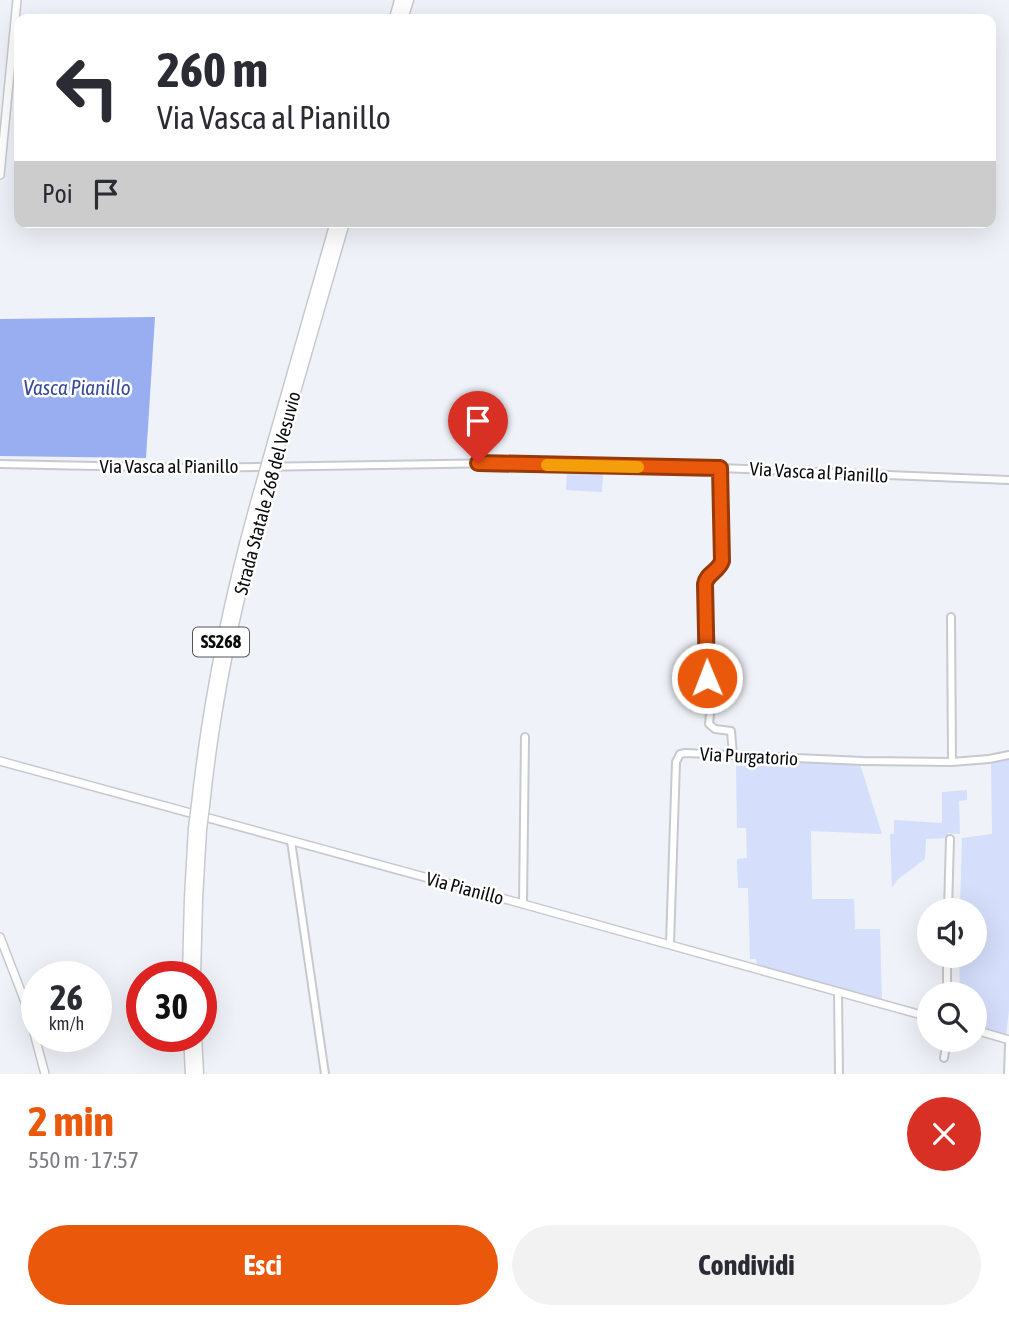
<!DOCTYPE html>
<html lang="it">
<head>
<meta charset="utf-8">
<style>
  :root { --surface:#fff; --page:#f2f2f3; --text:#2b2b33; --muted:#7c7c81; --accent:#ea580c }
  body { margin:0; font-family:"Asap Condensed",sans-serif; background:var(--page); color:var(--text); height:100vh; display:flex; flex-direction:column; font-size:26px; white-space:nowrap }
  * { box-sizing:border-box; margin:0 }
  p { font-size:23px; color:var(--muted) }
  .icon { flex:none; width:38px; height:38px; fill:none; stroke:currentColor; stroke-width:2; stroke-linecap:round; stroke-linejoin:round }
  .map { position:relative; height:1074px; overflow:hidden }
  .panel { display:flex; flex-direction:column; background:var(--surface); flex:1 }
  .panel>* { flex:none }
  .banner { position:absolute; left:14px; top:14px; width:982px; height:214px; border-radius:14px; box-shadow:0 7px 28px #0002; background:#fff; color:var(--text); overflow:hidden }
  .controls { position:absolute; left:917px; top:898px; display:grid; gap:14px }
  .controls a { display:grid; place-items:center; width:70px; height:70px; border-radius:50%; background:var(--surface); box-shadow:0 7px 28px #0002; font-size:35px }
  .speed { position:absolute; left:21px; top:961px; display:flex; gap:14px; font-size:35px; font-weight:700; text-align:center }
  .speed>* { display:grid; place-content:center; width:91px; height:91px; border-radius:50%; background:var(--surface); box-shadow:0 7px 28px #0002; line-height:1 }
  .speed small { font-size:18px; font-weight:400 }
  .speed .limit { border:10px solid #d22; background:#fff; color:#111 }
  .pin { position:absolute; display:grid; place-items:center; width:60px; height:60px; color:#fff; margin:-72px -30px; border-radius:50% 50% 50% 0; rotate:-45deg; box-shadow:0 0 7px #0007 }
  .pin .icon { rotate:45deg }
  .me { position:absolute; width:77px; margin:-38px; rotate:359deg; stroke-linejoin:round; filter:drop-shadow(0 0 5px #0008) }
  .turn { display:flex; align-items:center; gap:24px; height:147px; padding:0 28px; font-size:32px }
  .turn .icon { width:91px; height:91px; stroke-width:2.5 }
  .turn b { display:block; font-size:49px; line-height:60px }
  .then { display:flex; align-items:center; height:66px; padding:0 28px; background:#0003; gap:14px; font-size:26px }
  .round { display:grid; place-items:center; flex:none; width:74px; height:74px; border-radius:37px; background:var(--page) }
  .overview { display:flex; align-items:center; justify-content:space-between; height:119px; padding:0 28px }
  h1 { font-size:42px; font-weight:700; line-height:52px; color:var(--accent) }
  .primary-button { display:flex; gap:14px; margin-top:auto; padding:14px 28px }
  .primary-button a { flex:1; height:80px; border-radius:42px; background:var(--accent); color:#fff; font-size:28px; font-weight:700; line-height:80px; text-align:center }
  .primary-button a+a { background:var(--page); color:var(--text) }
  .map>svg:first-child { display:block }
  .green { fill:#d5defb }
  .water { fill:#99aef1 }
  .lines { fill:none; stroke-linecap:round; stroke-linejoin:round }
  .minor-casing { stroke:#c7c9cf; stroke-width:10 }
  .tertiary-casing { stroke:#c7c9cf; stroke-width:10 }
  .trunk-casing { stroke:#c7c9cf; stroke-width:13 }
  .minor { stroke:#fff; stroke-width:6 }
  .tertiary { stroke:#fff; stroke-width:7 }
  .trunk { stroke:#fff; stroke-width:10 }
  .trunk-bridge-casing { stroke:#c7c9cf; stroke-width:13; stroke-linecap:butt }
  .trunk-bridge { stroke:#fff; stroke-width:10 }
  .route-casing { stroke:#983908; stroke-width:18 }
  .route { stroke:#ea580c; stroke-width:12 }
  .slow { stroke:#f59e0b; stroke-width:12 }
  .labels { text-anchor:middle; stroke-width:5; stroke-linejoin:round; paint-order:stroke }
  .shield { fill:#fff; stroke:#545456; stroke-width:2 }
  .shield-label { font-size:18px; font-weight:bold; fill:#0a0b0d }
  .street-label { font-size:19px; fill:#0a0b0d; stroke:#fff }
  .water-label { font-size:21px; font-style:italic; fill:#394a99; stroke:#fff }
</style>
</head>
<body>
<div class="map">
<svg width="1009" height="1074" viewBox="0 0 1009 1074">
  <rect width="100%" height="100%" fill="#eff2f8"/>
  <path class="green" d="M567,472L603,474L602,492L566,490Z
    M773,759L860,764L882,834L811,831L812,899H854L855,929H880L882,1001L757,966L756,959H750L748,888H738L737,859L747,858L746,828H737L736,766L772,765Z
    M1009,759V1010L1006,1036L975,1027V994H960L959,956H975V910H960L962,838L992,834L991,762Z
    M967,790V800L959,801L960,834L948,833L947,838L926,839L925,859L897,880L892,888L890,834H894V820L942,823V792Z"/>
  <path class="water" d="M155,317L146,458L0,456V319Z"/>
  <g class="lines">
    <g class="minor-casing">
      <path id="minor" d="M0,464L191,468L504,463L720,468L1009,480
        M720,468L722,561C718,571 707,573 705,584L707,678L711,703L709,724L715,729L731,731L733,755
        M951,617L952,762
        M291,841L325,1074
        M523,904L525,737
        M948,910L950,839
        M670,944L676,762L680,754L686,753L863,761L952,762L989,759L1009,755
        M838,992L839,1074
        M947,994V956
        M944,1058L947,1040
        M1008,1074L1009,1045"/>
    </g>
    <g class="tertiary-casing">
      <path id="tertiary" d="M0,175L17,0
        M0,761L523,904L929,1017
        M0,937L27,1007L45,1074
        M975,1030L1009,1040"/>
    </g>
    <g class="trunk-casing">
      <path id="trunk" d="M395,19L400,0
        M402,19L408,0
        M274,439L336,222
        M281,440L344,222
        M197,805C209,694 231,589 262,482
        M204,806C215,696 238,590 269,484
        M188,976L190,898L194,828
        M195,976L197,899L201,829
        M189,1036L191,1074
        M196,1036L198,1074"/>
    </g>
    <use href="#minor" class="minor"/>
    <use href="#tertiary" class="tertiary"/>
    <use href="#trunk" class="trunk"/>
    <g class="trunk-bridge-casing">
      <path id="trunk-bridge" d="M262,482L274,439
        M269,484L281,440
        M194,828L197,805
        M201,829L204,806"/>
    </g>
    <use href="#trunk-bridge" class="trunk-bridge"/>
  </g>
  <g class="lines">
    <g class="route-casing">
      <path id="route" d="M478,463L720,468L722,561C718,572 707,573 705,584L707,678"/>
    </g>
    <use href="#route" class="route"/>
    <path class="slow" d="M547,465L638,467"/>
  </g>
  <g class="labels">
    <rect class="shield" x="193" y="627.5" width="56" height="29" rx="5"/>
    <g class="shield-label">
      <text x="221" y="648">SS268</text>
    </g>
    <g class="street-label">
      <text x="169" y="473">Via Vasca al Pianillo</text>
      <text transform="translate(819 472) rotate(3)" y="7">Via Vasca al Pianillo</text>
      <text transform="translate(267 493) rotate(-75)" y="7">Strada Statale 268 del Vesuvio</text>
      <text transform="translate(749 756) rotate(3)" y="7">Via Purgatorio</text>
      <text transform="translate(465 888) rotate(15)" y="7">Via Pianillo</text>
    </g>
    <g class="water-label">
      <text x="77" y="395">Vasca Pianillo</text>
    </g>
  </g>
</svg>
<div class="controls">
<a><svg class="icon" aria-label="sound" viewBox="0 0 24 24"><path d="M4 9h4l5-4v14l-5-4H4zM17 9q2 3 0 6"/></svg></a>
<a><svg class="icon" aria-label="search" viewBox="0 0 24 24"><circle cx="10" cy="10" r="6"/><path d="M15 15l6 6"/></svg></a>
</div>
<div class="speed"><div>26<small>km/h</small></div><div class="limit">30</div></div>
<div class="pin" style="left:478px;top:463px;background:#d93025"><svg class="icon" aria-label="arrive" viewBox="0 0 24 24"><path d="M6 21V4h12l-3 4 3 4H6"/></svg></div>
<svg class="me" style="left:707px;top:678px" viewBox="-20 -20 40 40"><circle r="17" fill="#ea580c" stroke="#fff" stroke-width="3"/><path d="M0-11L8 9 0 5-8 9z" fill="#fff"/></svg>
<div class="banner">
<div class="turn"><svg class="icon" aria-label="left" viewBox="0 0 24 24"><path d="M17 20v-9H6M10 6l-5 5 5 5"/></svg><div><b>260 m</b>Via Vasca al Pianillo</div></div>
<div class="then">Poi<svg class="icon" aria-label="arrive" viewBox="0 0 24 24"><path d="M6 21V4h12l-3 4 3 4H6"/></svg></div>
</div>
</div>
<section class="panel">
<div class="overview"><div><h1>2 min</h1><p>550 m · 17:57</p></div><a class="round" style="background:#d93025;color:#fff"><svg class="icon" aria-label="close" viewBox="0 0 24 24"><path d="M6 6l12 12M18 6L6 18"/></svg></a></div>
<div class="primary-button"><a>Esci</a><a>Condividi</a></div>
</section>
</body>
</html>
